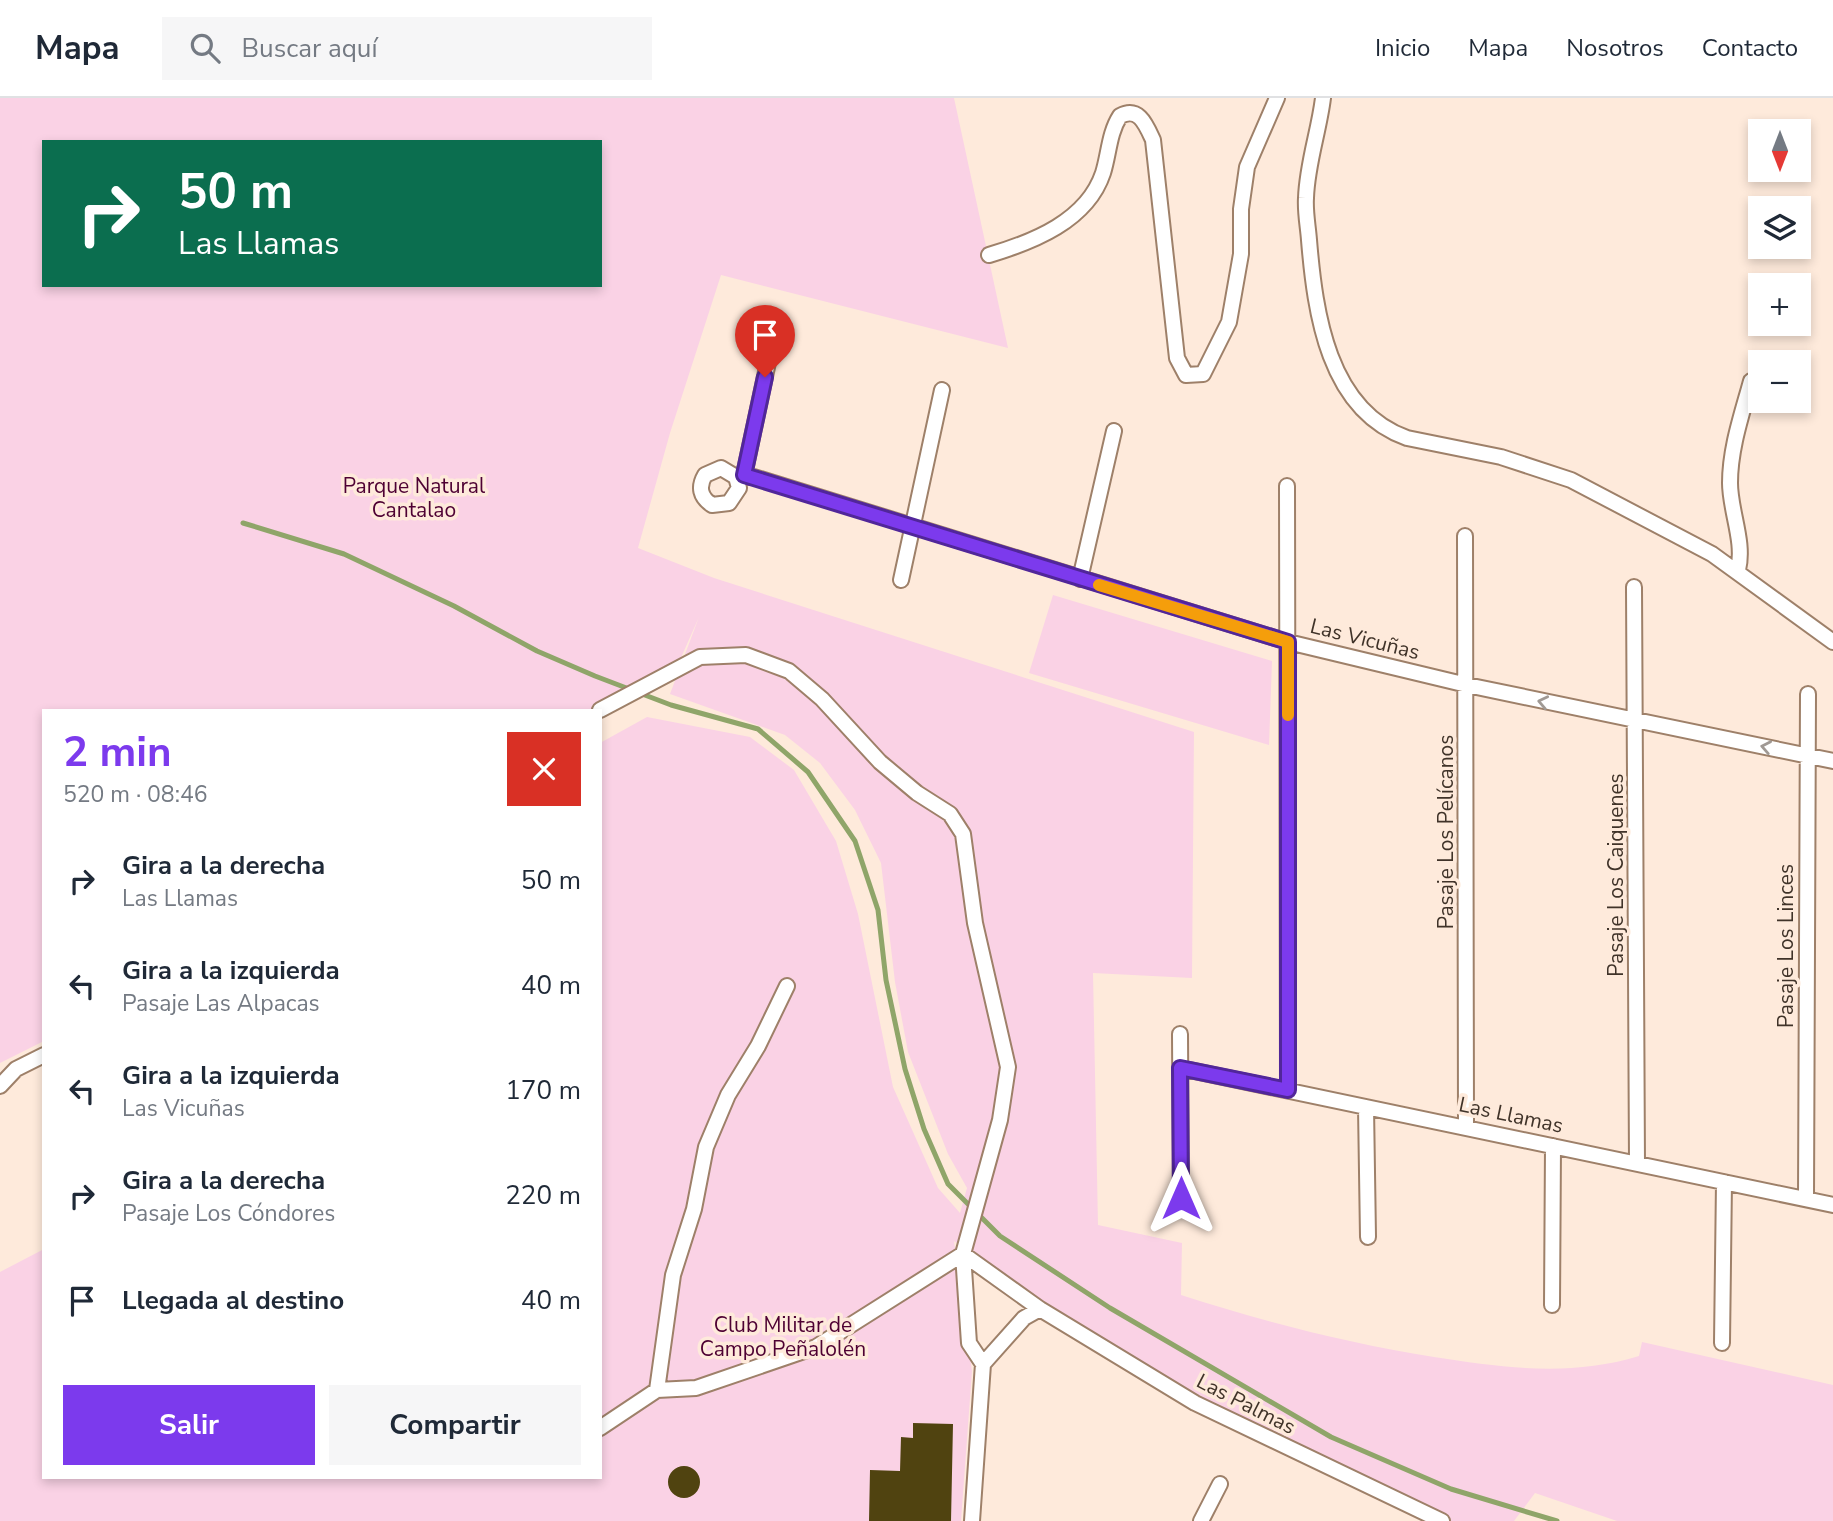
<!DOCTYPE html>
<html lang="es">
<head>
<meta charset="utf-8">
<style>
  :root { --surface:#fff; --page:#f6f6f7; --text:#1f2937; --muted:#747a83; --line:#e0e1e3; --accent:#7c3aed }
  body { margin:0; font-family:"Nunito Sans",sans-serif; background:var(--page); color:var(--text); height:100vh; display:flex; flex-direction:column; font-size:26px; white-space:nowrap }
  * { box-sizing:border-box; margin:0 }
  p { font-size:23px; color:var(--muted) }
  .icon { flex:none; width:38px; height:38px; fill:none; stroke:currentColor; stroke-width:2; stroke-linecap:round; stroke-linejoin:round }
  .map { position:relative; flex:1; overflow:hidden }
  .drawer { position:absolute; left:42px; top:611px; width:560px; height:770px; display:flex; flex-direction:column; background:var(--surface); border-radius:0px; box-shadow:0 4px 10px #0003 }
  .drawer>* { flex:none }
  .hud { position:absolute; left:42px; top:42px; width:560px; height:147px; border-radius:0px; box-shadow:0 4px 10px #0003; background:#0b6e4f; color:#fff; overflow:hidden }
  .needle { width:46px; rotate:180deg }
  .fabs { position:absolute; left:1748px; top:21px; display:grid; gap:14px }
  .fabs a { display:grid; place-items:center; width:63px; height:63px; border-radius:0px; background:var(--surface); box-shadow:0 4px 10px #0003; font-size:35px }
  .pin { position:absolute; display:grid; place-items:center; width:60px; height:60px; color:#fff; margin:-72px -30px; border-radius:50% 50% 50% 0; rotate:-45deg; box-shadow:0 0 7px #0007 }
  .pin .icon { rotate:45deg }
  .me { position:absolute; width:77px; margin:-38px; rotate:0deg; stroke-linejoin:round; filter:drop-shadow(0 0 5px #0008) }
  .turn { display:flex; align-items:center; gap:24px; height:147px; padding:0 21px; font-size:32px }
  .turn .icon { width:91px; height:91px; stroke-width:2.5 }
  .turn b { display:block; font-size:49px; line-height:60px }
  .round { display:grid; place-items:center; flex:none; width:74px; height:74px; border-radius:0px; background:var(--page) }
  .overview { display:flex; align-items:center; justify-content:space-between; height:119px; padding:0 21px }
  h1 { font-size:42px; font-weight:700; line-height:52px; color:var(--accent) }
  .action { display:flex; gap:14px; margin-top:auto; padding:14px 21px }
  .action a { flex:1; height:80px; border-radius:0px; background:var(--accent); color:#fff; font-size:28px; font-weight:700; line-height:80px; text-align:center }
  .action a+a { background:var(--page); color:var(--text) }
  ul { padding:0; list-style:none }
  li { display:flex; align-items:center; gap:21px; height:105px; padding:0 21px }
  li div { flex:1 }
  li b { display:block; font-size:26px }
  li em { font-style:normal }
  header { display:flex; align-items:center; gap:42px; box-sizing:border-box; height:98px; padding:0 35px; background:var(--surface); border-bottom:2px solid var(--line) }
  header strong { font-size:33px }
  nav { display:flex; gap:38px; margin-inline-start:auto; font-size:24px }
  .search { width:490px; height:63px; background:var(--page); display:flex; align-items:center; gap:18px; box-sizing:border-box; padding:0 24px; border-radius:0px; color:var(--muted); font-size:26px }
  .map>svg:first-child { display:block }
  .green { fill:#fad2e5; fill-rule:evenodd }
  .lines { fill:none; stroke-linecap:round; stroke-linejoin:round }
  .stream { stroke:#8fa569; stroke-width:5 }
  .building { fill:#504310 }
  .street-casing { stroke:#9e8069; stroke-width:18 }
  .street { stroke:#fff; stroke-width:14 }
  .oneway { stroke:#a09994 }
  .route-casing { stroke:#51269a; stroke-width:18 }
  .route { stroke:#7c3aed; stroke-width:12 }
  .slow { stroke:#f59e0b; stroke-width:12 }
  .labels { text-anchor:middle; stroke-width:7; stroke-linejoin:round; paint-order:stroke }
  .park-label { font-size:21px; fill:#4e0133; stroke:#feeadb }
  .street-label { font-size:21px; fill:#403329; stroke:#feeadb }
</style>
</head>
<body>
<header>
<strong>Mapa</strong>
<div class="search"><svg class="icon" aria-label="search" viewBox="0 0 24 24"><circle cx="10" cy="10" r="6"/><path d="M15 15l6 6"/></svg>Buscar aquí</div>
<nav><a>Inicio</a><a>Mapa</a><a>Nosotros</a><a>Contacto</a></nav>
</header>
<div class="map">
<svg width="1833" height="1423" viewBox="0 0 1833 1423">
  <rect width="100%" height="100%" fill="#feeadb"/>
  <path class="green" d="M0,0H954L1008,250L721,177L670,335L638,450L714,480L1194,634L1192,880L1093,875L1098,1127L1182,1145L1181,1197C1265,1224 1347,1245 1434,1259C1505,1270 1570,1279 1639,1258L1642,1244L1833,1287V1423H1617L1535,1395L1514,1423H1448L1201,1304L1050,1215L954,1143L972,1273L961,1423H0V1174L44,1151V1379H600V645L647,619L750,639L794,672L836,743L858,816L893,989L938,1090L960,1115L967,1090L948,1056L908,954L895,884L881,765L855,712L820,665L785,637L670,596L699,519L680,562L590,612H44V943L0,965ZM44,44H600V187H44Z
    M1053,497L1272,563L1269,647L1029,575Z"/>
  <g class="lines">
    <path class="stream" d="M243,425L344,456L454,508L537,553L595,578L671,607L758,631L808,674L855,743L878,812L886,882L905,971L924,1031L948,1086L1000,1138L1110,1210L1331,1339L1451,1391L1557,1423"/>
  </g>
  <path class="building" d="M913,1325L953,1326L951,1423H869L870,1372L900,1373L901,1339L913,1340Z
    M668 1384a16 16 0 1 1 32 0a16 16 0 1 1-32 0Z"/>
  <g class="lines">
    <g class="street-casing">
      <path id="street" d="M1323,0C1319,33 1307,66 1306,100C1305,114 1308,128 1309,142C1315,215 1328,312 1407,340L1501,359L1571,382L1712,456L1833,544
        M989,157C1033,144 1087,123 1103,75C1109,56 1109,35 1120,18C1139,8 1146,27 1153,42L1177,260L1186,277L1203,276L1229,224L1241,156V111L1247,69L1277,0
        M744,377L770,255
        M736,379L739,390L729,405L712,407C700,399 698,389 705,377L721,370L736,379H754L1288,544L1467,587L1833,663
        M1287,388L1288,992
        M1465,438L1466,1030
        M1738,472C1745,444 1730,413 1730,385C1730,350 1742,316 1751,283
        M1080,481L1114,333
        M901,482L942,292
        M1634,489L1637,1065
        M600,612L700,559L746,557L789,573L822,601L880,664L917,695L950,716L963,736L975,825L1008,969L1000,1022L963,1156L969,1245L983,1266
        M1180,936L1181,1100
        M1180,970L1833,1107
        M0,988L16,971L44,957
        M1366,1009L1368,1139
        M1806,1101L1808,596
        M963,1156L1040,1211L1195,1305L1442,1423
        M1552,1207L1553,1048
        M1722,1245L1724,1084
        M657,1292L673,1177L694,1111L706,1049L728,997L758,948L787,888
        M600,1330L657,1292L696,1290L816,1249L963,1156
        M972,1423L983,1266L1024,1220L1040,1211
        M1201,1423L1220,1386"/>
    </g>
    <use href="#street" class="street"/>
  </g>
  <defs><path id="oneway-chevron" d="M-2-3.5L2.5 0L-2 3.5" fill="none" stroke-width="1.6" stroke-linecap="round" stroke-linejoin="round" transform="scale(1.75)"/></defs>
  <g class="oneway">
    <use href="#oneway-chevron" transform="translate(1543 604) rotate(-168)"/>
    <use href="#oneway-chevron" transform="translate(1766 649) rotate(-169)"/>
  </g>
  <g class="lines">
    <g class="route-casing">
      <path id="route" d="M765,279L744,377L1288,544V992L1180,970L1181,1100"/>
    </g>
    <use href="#route" class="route"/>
    <path class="slow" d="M1099,487L1288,544V617"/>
  </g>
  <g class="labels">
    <g class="park-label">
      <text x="414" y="395">Parque Natural<tspan x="414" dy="24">Cantalao</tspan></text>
      <text x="783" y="1234">Club Militar de<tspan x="783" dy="24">Campo Peñalolén</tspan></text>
    </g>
    <g class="street-label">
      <text transform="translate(1365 541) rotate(14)" y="7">Las Vicuñas</text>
      <text transform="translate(1446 734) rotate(-90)" y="7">Pasaje Los Pelícanos</text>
      <text transform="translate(1616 777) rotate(-90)" y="7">Pasaje Los Caiquenes</text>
      <text transform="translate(1786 848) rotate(-90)" y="7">Pasaje Los Linces</text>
      <text transform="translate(1511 1017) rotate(12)" y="7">Las Llamas</text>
      <text transform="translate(1246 1306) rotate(27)" y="7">Las Palmas</text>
    </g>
  </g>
</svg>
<div class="fabs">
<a><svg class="needle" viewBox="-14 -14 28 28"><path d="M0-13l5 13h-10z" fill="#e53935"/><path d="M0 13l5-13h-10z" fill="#747a83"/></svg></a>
<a><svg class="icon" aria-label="layers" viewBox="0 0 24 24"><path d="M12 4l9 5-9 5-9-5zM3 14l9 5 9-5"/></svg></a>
<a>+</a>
<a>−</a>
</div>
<div class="pin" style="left:765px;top:279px;background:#d93025"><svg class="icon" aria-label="arrive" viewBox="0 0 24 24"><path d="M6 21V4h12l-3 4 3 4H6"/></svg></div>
<svg class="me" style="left:1181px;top:1100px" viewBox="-20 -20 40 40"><path d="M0-17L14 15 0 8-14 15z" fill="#7c3aed" stroke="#fff" stroke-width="4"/></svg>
<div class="hud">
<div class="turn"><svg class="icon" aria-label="right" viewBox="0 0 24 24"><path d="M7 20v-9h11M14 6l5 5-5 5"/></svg><div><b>50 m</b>Las Llamas</div></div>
</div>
<section class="drawer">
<div class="overview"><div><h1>2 min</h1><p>520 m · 08:46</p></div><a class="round" style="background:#d93025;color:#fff"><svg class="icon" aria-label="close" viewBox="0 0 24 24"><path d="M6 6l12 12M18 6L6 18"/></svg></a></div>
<ul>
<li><svg class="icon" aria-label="right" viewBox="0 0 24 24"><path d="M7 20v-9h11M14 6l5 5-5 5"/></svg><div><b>Gira a la derecha</b><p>Las Llamas</p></div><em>50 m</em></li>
<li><svg class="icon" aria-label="left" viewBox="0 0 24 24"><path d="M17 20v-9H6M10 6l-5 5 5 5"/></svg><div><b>Gira a la izquierda</b><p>Pasaje Las Alpacas</p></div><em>40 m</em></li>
<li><svg class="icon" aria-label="left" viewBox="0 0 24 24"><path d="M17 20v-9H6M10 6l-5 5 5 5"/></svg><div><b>Gira a la izquierda</b><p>Las Vicuñas</p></div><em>170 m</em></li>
<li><svg class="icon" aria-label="right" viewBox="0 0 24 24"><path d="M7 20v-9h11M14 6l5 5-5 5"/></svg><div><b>Gira a la derecha</b><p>Pasaje Los Cóndores</p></div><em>220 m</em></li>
<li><svg class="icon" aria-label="arrive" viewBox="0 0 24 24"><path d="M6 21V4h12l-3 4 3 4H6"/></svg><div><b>Llegada al destino</b></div><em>40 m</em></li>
</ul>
<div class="action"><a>Salir</a><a>Compartir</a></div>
</section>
</div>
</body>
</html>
